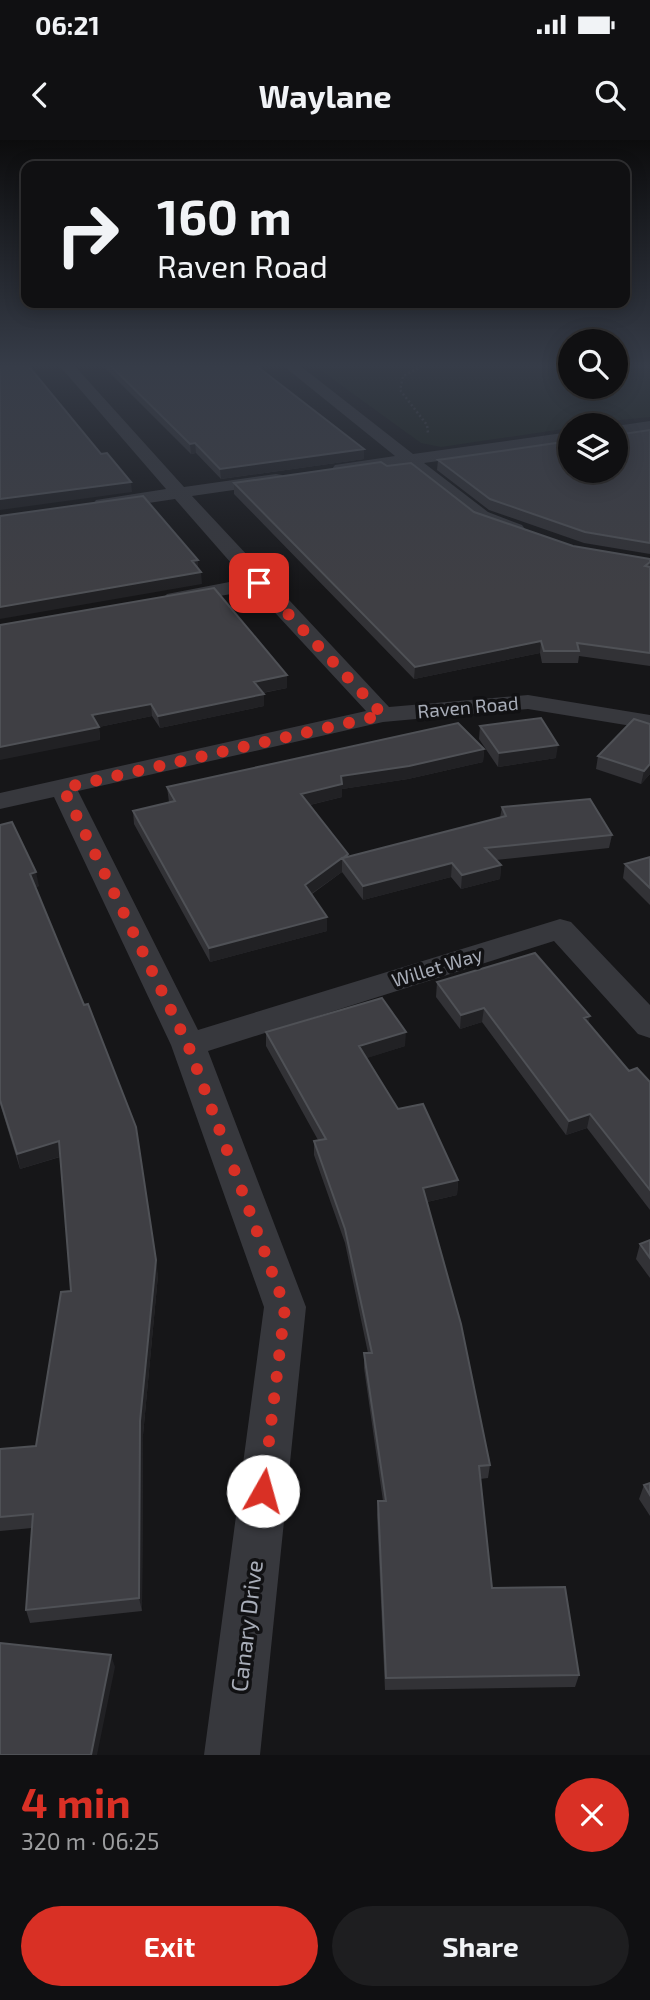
<!DOCTYPE html>
<html lang="en">
<head>
<meta charset="utf-8">
<style>
  :root { --surface:#101012; --page:#1e1e20; --text:#f1f3f6; --muted:#9c9d9f; --line:#303032; --accent:#d93025 }
  body { margin:0; font-family:"Exo 2",sans-serif; background:var(--page); color:var(--text); height:100vh; display:flex; flex-direction:column; font-size:26px; white-space:nowrap }
  * { box-sizing:border-box; margin:0 }
  p { font-size:23px; color:var(--muted) }
  .icon { flex:none; width:38px; height:38px; fill:none; stroke:currentColor; stroke-width:2; stroke-linecap:round; stroke-linejoin:round }
  .map { position:relative; height:1615px; overflow:hidden }
  .details { display:flex; flex-direction:column; background:var(--surface); flex:1 }
  .details>* { flex:none }
  .top-card { position:absolute; left:21px; top:21px; width:609px; height:147px; border-radius:14px; box-shadow:0 4px 18px #0003,0 0 0 2px var(--line); background:#101012; color:var(--text); overflow:hidden }
  .tools { position:absolute; left:558px; top:189px; display:grid; gap:14px }
  .tools a { display:grid; place-items:center; width:70px; height:70px; border-radius:50%; background:var(--surface); box-shadow:0 4px 18px #0003,0 0 0 2px var(--line); font-size:35px }
  .pin { position:absolute; display:grid; place-items:center; width:60px; height:60px; color:#fff; margin:-30px; border-radius:14px; box-shadow:0 4px 10px #0006 }
  .me { position:absolute; width:77px; margin:-38px; rotate:7deg; stroke-linejoin:round; filter:drop-shadow(0 0 5px #0008) }
  .turn { display:flex; align-items:center; gap:24px; height:147px; padding:0 21px; font-size:32px }
  .turn .icon { width:91px; height:91px; stroke-width:2.5 }
  .turn b { display:block; font-size:49px; line-height:60px }
  .round { display:grid; place-items:center; flex:none; width:74px; height:74px; border-radius:37px; background:var(--page) }
  .overview { display:flex; align-items:center; justify-content:space-between; height:119px; padding:0 21px }
  h1 { font-size:42px; font-weight:700; line-height:52px; color:var(--accent) }
  .primary-button { display:flex; gap:14px; margin-top:auto; padding:14px 21px }
  .primary-button a { flex:1; height:80px; border-radius:42px; background:var(--accent); color:#fff; font-size:28px; font-weight:700; line-height:80px; text-align:center }
  .primary-button a+a { background:var(--page); color:var(--text) }
  .status { display:flex; justify-content:space-between; align-items:center; height:49px; padding:0 35px; background:var(--surface); direction:ltr }
  .status svg { height:19px; fill:currentColor }
  header { display:flex; justify-content:space-between; align-items:center; height:91px; padding:0 21px; background:var(--surface); font-size:32px; font-weight:700 }
  .map>svg:first-child { display:block }
  .green { fill:#1c231d }
  .lines { fill:none; stroke-linecap:round; stroke-linejoin:round }
  .path { stroke:#3d3f44; stroke-width:2.5; stroke-dasharray:2 2.5; stroke-linecap:butt }
  .street { fill:#37383d; fill-rule:evenodd }
  .wall { fill:#323236 }
  .shaded-wall { fill:#212124 }
  .building { fill:#3f3f44; stroke:#4f5156; stroke-width:2 }
  .route { stroke:#d93025; stroke-width:12; stroke-dasharray:0 21.6 }
  .labels { text-anchor:middle; stroke-width:7; stroke-linejoin:round; paint-order:stroke }
  .street-label { font-size:19px; fill:#a8adb8; stroke:#111113 }
  .near-street-label { font-size:23px; fill:#a8adb8; stroke:#111113 }
</style>
</head>
<body>
<div class="status"><b>06:21</b><svg viewBox="0 0 49 12"><path d="M0 12V9h3v3zM5 12V6h3v6zM10 12V3h3v9zM15 12V0h3v12zM26 1h20v11H26zM47 4h2v5h-2z"/></svg></div>
<header><svg class="icon" aria-label="back" viewBox="0 0 24 24"><path d="M15 5l-7 7 7 7"/></svg>Waylane<svg class="icon" aria-label="search" viewBox="0 0 24 24"><circle cx="10" cy="10" r="6"/><path d="M15 15l6 6"/></svg></header>
<div class="map">
<svg width="650" height="1615" viewBox="0 0 650 1615">
  <rect width="100%" height="100%" fill="#161618"/>
  <path class="green" d="M312,224H570V247H616V224H650V277L570,285V288L441,307L421,303Z"/>
  <g class="lines">
    <path class="path" d="M426,224L403,236L400,250L427,285L428,293
      M335,227L362,224"/>
    <path class="street" d="M58,224H73L184,347L276,334L282,335L285,339L276,344L192,356L389,567L528,555L650,575V589L528,569L383,582L78,651L198,890L560,779L571,782L650,865V898L638,894L554,801L208,911L306,1167L260,1615H204L264,1167L171,905L54,657L0,669V653L366,571L254,450L174,464L167,462L163,458L167,454L245,439L175,359L102,370L96,368L93,364L96,360L166,349Z
      M281,224H298L413,314L570,292V302L424,323L488,372L522,385L525,389L515,395C471,384 440,352 406,325L341,334L335,333L332,329L335,325L395,316Z
      M650,281V291L616,296V286Z"/>
  </g>
  <path class="wall" d="M101,224H254L364,319L221,339L196,313L191,314Z
    M650,290V414L584,403L489,370L437,330L438,320Z
    M387,326L474,372L573,406L650,419V526L579,516L578,523H542L540,513L414,539L234,354V343Z
    M0,485L287,548L263,553L264,566L160,588L152,576L99,587L100,600Z
    M650,584V634L641,644L596,629L598,616Z
    M480,586L556,618L498,627L479,599Z
    M484,609L483,622L408,639L342,649V657L310,665L348,717L500,678L502,667L612,695L609,708L496,720L501,725L500,739L461,749L451,737L363,760L342,732L312,754L327,777V791L210,822L134,684L133,671L169,662L167,647Z
    M0,685L39,746L35,747L158,1135L143,1295L142,1471L30,1483L26,1470L32,1388L0,1391V1309L36,1306L71,1151L60,1017L20,1029L0,964Z
    M650,717V765L623,738L625,724Z
    M437,842L589,883L629,931L650,942V1070L587,988L566,995L482,882L460,889L436,857Z
    M266,892L405,906L366,918L398,969L458,1040L457,1055L427,1062L490,1325L488,1338L480,1339L492,1448L579,1535L575,1547L385,1550L377,1375L378,1361H383L364,1228V1213H368L345,1103L314,1015V1001L318,1000L266,906Z
    M650,1100V1138L636,1119L640,1104Z
    M650,1343V1376L639,1359L644,1345Z"/>
  <path class="shaded-wall" d="M195,303L196,313L191,314L190,304Z
    M364,309V319L221,339L220,329Z
    M131,342L132,352L0,370V359Z
    M198,420V432L192,421Z
    M201,432L202,444L0,479V467Z
    M541,501L540,513L414,539L415,527Z
    M287,535V548L255,554L254,542Z
    M264,554V566L160,588L158,576Z
    M151,564L152,576L99,587L100,600L0,620V607L92,575Z
    M558,605L556,618L498,627L499,613Z
    M484,609L483,622L408,639L342,649V657L301,667V654L341,636Z
    M650,624V634L641,644L644,631Z
    M342,718V732L305,758V745Z
    M452,723L451,737L363,760V746Z
    M501,725L500,739L461,749L462,735Z
    M36,732L39,746L33,748L30,734Z
    M327,777V791L210,822L209,808Z
    M484,868L482,882L460,889L461,875Z
    M590,876L587,890L584,878Z
    M406,892L405,906L358,921L359,906Z
    M590,974L587,988L566,995L569,981Z
    M59,1001L62,1016L20,1029L17,1014Z
    M458,1040L457,1055L422,1063L423,1048Z
    M156,1120L158,1135L143,1295L142,1471L139,1458L140,1281Z
    M111,1515L115,1527L97,1615H91Z"/>
  <path class="building" d="M0,224H27L101,314L107,313L131,342L0,359Z
    M109,224H254L364,309L220,329L195,303L190,304Z
    M650,290V403L585,392L490,359L438,320L570,301V331H616V295Z
    M381,322L387,326L411,323L474,372L573,406L650,419V422L645,426L650,427V513L577,503L579,511H544L541,501L415,527L234,343Z
    M143,356L198,420L192,421L201,432L0,467V376Z
    M214,448L287,535L254,542L264,554L158,576L151,564L92,575L99,587L0,607V485Z
    M541,578L558,605L499,613L480,586Z
    M634,579L650,584V624L644,631L598,616Z
    M458,583L484,609L409,626L341,636L342,644L301,654L348,714L343,718L506,676L502,667L590,659L612,695L485,708L501,725L462,735L452,723L363,746L342,718L305,745L327,777L209,808L133,671L175,661L167,647Z
    M12,682L36,732L30,734L84,865L88,864L136,987L156,1120L140,1281L139,1458L26,1470L33,1374L0,1377V1309L36,1306L61,1152L71,1151L59,1001L17,1014L0,960V685Z
    M650,717V748L625,724Z
    M535,813L590,876L584,878L629,931L637,928L650,942V1050L590,974L569,981L484,868L461,875L437,842Z
    M382,858L406,892L359,906L398,969L423,964L458,1040L423,1048L461,1184L490,1325L479,1326L492,1448L565,1447L579,1535L386,1538L378,1361H386L364,1213H372L345,1089L314,1001L326,999L266,892Z
    M650,1100V1118L640,1104Z
    M650,1343V1355L644,1345Z
    M0,1503L111,1515L91,1615H0Z"/>
  <linearGradient id="sky" x2="0" y2="1"><stop stop-color="#0c0c0d"/><stop offset="0.5" stop-color="#363c48"/><stop offset="1" stop-color="#363c48" stop-opacity="0"/></linearGradient>
  <rect width="650" height="451" fill="url(#sky)"/>
  <g class="lines">
    <path class="route" d="M259,443L383,575L63,648L188,905L285,1167L263,1351"/>
  </g>
  <g class="labels">
    <g class="street-label">
      <text transform="translate(468 567) rotate(-5)" y="7">Raven Road</text>
      <text transform="translate(437 827) rotate(-17)" y="7">Willet Way</text>
    </g>
    <g class="near-street-label">
      <text transform="translate(247 1486) rotate(-83)" y="8">Canary Drive</text>
    </g>
  </g>
</svg>
<div class="tools">
<a><svg class="icon" aria-label="search" viewBox="0 0 24 24"><circle cx="10" cy="10" r="6"/><path d="M15 15l6 6"/></svg></a>
<a><svg class="icon" aria-label="layers" viewBox="0 0 24 24"><path d="M12 4l9 5-9 5-9-5zM3 14l9 5 9-5"/></svg></a>
</div>
<div class="pin" style="left:259px;top:443px;background:#d93025"><svg class="icon" aria-label="arrive" viewBox="0 0 24 24"><path d="M6 21V4h12l-3 4 3 4H6"/></svg></div>
<svg class="me" style="left:263px;top:1351px" viewBox="-20 -20 40 40"><circle r="19" fill="#fff"/><path d="M0-13L10 11 0 6-10 11z" fill="#d93025"/></svg>
<div class="top-card">
<div class="turn"><svg class="icon" aria-label="right" viewBox="0 0 24 24"><path d="M7 20v-9h11M14 6l5 5-5 5"/></svg><div><b>160 m</b>Raven Road</div></div>
</div>
</div>
<section class="details">
<div class="overview"><div><h1>4 min</h1><p>320 m · 06:25</p></div><a class="round" style="background:#d93025;color:#fff"><svg class="icon" aria-label="close" viewBox="0 0 24 24"><path d="M6 6l12 12M18 6L6 18"/></svg></a></div>
<div class="primary-button"><a>Exit</a><a>Share</a></div>
</section>
</body>
</html>
